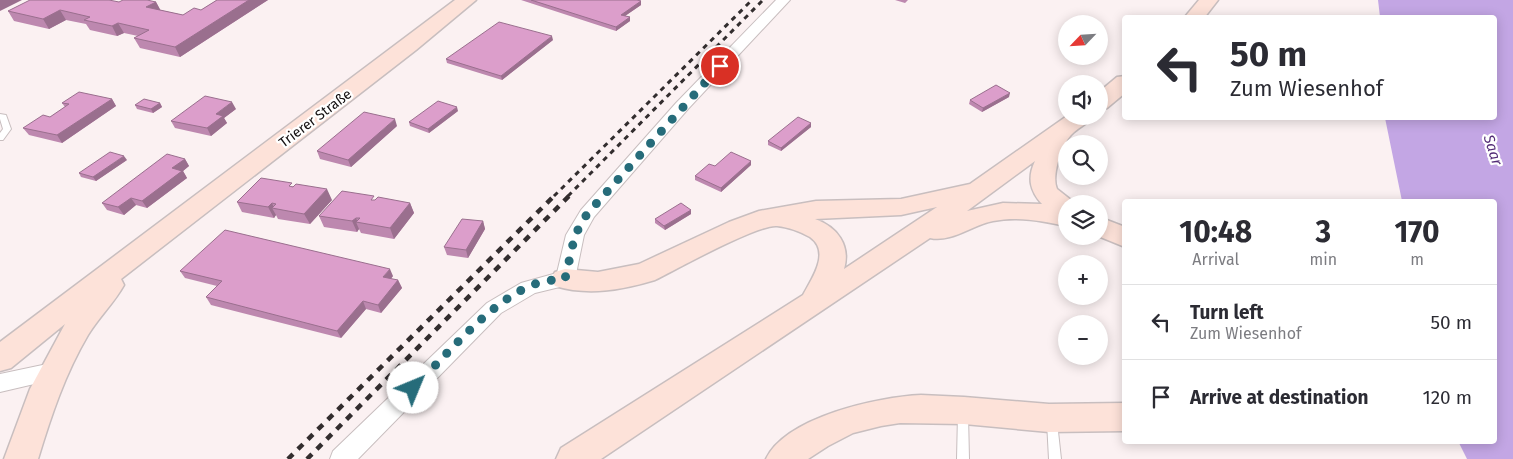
<!DOCTYPE html>
<html lang="en">
<head>
<meta charset="utf-8">
<style>
  :root { --surface:#fff; --page:#f2f2f3; --text:#2b2b33; --muted:#7c7c81; --line:#e1e1e2 }
  body { margin:0; font-family:"Fira Sans",sans-serif; background:var(--page); color:var(--text); height:100vh; display:flex; flex-direction:column; font-size:19px; white-space:nowrap }
  * { box-sizing:border-box; margin:0 }
  p { font-size:16px; color:var(--muted) }
  .icon { flex:none; width:28px; height:28px; fill:none; stroke:currentColor; stroke-width:2; stroke-linecap:round; stroke-linejoin:round }
  .map { position:relative; flex:1; overflow:hidden }
  .sheet { position:absolute; left:1122px; top:199px; width:375px; height:245px; display:flex; flex-direction:column; background:var(--surface); border-radius:5px; box-shadow:0 2px 12px #0003 }
  .sheet>* { flex:none }
  .banner { position:absolute; left:1122px; top:15px; width:375px; height:105px; border-radius:5px; box-shadow:0 2px 12px #0003; background:#fff; color:var(--text); overflow:hidden }
  .needle { width:32px; rotate:245deg }
  .tools { position:absolute; left:1058px; top:15px; display:grid; gap:10px }
  .tools a { display:grid; place-items:center; width:50px; height:50px; border-radius:50%; background:var(--surface); box-shadow:0 2px 12px #0003; font-size:25px }
  .pin { position:absolute; display:grid; place-items:center; width:42px; height:42px; color:#fff; margin:-21px; border:2px solid #fff; border-radius:50%; box-shadow:0 1px 5px #0007 }
  .me { position:absolute; width:55px; margin:-28px; rotate:45deg; stroke-linejoin:round; filter:drop-shadow(0 0 4px #0008) }
  .turn { display:flex; align-items:center; gap:18px; height:105px; padding:0 25px; font-size:22px }
  .turn .icon { width:65px; height:65px; stroke-width:2.5 }
  .turn b { display:block; font-size:35px; line-height:42px }
  .eta { display:flex; justify-content:space-evenly; align-items:center; height:85px; text-align:center }
  .eta b { font-size:30px; font-weight:700; line-height:35px }
  ul { padding:0; list-style:none }
  li { display:flex; align-items:center; gap:15px; height:75px; padding:0 25px; border-top:1px solid var(--line) }
  li div { flex:1 }
  li b { display:block; font-size:19px }
  li em { font-style:normal }
  .map>svg:first-child { display:block }
  .water { fill:#c3a6e4 }
  .lines { fill:none; stroke-linecap:round; stroke-linejoin:round }
  .lane-casing { stroke:#c8bebf; stroke-width:2 }
  .street-casing { stroke:#c8bebf; stroke-width:2 }
  .secondary-casing { stroke:#c8bebf; stroke-width:3 }
  .lane { fill:#fff; fill-rule:evenodd }
  .street { fill:#fff; fill-rule:evenodd }
  .secondary { fill:#fde2d9; fill-rule:evenodd }
  .rail-far1 { stroke:#322d2e; stroke-width:3; stroke-dasharray:5 5; stroke-linecap:butt }
  .rail { stroke:#322d2e; stroke-width:4.5; stroke-dasharray:7 7; stroke-linecap:butt }
  .wall { fill:#bd88af }
  .shaded-wall { fill:#9a6f8e }
  .building { fill:#dc9ecb; stroke:#9a6f8e }
  .route { stroke:#266c7a; stroke-width:9; stroke-dasharray:0 16.2 }
  .labels { text-anchor:middle; stroke-width:4.5; stroke-linejoin:round; paint-order:stroke }
  .street-label { font-size:14px; fill:#141011; stroke:#fff }
  .water-label { font-size:15px; font-style:italic; fill:#532c76; stroke:#fff }
</style>
</head>
<body>
<div class="map">
<svg width="1513" height="459" viewBox="0 0 1513 459">
  <rect width="100%" height="100%" fill="#fbf1f2"/>
  <path class="water" d="M1378,0H1513V459H1467L1458,441H1495V201H1402L1385,118H1495V18L1380,17Z"/>
  <g class="lines">
    <g class="lane-casing">
      <path id="lane" d="M0,114L6,115L11,129L3,140H0V133L3,129L0,119Z
        M963,409L967,411L968,414L969,459H957L958,414L959,411Z
        M1052,417L1056,419L1057,422L1061,459H1049L1047,422L1048,419Z"/>
    </g>
    <g class="street-casing">
      <path id="street" d="M776,0H790L688,109L594,217L584,235L575,279L572,284L535,293L501,313L358,459H330L333,451L487,303L521,283L557,273L566,235L581,210L676,103Z
        M52,363L60,366L63,372L60,378L0,392V374Z"/>
    </g>
    <g class="secondary-casing">
      <path id="secondary" d="M455,0H476L416,50L121,279L124,285C114,303 99,317 88,335C65,374 51,416 38,459H4L30,389L65,324L11,368L0,371V342Z
        M1199,0H1218L1204,18H1184Z
        M1125,76V93L1107,108L1099,110V92L1117,77Z
        M1067,116H1093C1088,124 1079,127 1072,134C1062,143 1051,176 1057,189L1076,204H1066V226C1042,221 1018,216 993,221C972,225 951,243 930,238L601,459H556L561,448L803,295C812,278 831,252 810,237C801,232 788,227 777,226C758,224 677,269 655,280C622,290 588,296 555,286L551,279L555,272L565,269L598,272L639,264L729,222L759,211L816,201L901,199L970,184ZM1035,161C1027,178 1030,191 1042,204L1003,203L967,211ZM937,207L844,269C851,245 837,227 815,219L901,215Z
        M1099,217L1125,227V247L1098,236Z
        M921,395L964,397L1049,404L1125,403V431L1049,432L964,424L900,423L881,426L853,433L828,446L808,459H766C786,417 878,397 921,395Z"/>
    </g>
    <use href="#lane" class="lane"/>
    <use href="#street" class="street"/>
    <use href="#secondary" class="secondary"/>
    <path class="rail-far1" d="M554,196L752,0
      M568,196L763,0"/>
    <path class="rail" d="M288,459L555,195
      M307,459L570,195"/>
  </g>
  <path class="wall" d="M217,0H268L180,57L140,48L134,38L138,36L124,33L117,36L90,30L86,24L66,20L49,29L14,21L8,11L119,2H156L160,10L183,15L201,10Z
    M521,0H637L641,1V5L625,16L630,17V21L616,31Z
    M895,0H908L905,3Z
    M553,40L502,80L447,63L446,59Z
    M1009,97L982,112L969,104L970,100Z
    M112,99L116,106L62,143L29,135L23,128L50,117L65,107L62,103Z
    M160,103L162,107L153,113L137,109L135,105Z
    M236,109L224,118L227,123L211,136L175,128L171,121Z
    M458,111L429,133L410,126L409,122Z
    M811,123V127L781,151L768,145V141Z
    M397,126L351,167L320,159L317,151Z
    M185,159L189,166L183,171L187,178L147,208L136,205L124,215L107,210L102,203Z
    M127,160L96,181L81,177L79,173Z
    M751,165L721,192L695,180V176L715,166Z
    M294,186L332,200L310,224L278,219L276,215L274,218L242,212L237,202Z
    M375,200L410,203L414,213L394,239L361,233L359,229L357,232L324,227L319,216Z
    M691,210V214L665,230L655,223V219Z
    M483,221L485,229L468,258L447,255L444,247Z
    M180,271L393,276L391,279L398,280L402,288L381,313L366,309L341,338L211,305L206,297L217,286L185,278Z"/>
  <path class="shaded-wall" d="M0,0H22L0,11Z
    M249,0H268L180,57L175,47Z
    M641,1V5L622,18L621,15Z
    M156,2L161,11L146,7Z
    M60,10L66,20L49,29L43,19Z
    M630,17V21L616,31V27Z
    M118,23L124,33L117,36L112,26Z
    M552,36L553,40L502,80L501,76Z
    M1010,93L1009,97L982,112L983,108Z
    M112,99L116,106L62,143L57,135Z
    M232,102L236,109L224,118L227,123L211,136L207,128L216,114Z
    M160,103L162,107L153,113L151,109Z
    M457,107L458,111L429,133L428,129Z
    M395,119L397,126L351,167L348,160Z
    M811,123V127L781,151V148Z
    M124,156L127,160L96,181L93,177Z
    M185,159L189,166L183,171L187,178L147,208L142,201L172,168Z
    M751,161V165L721,192V188Z
    M327,189L332,200L310,224L304,214Z
    M131,198L136,205L124,215L118,207Z
    M272,203L274,208H272L276,215L274,218L268,207Z
    M410,203L414,213L394,239L390,228Z
    M691,210V214L665,230L664,226Z
    M356,218L358,223L356,222L359,229L357,232L352,221Z
    M483,221L485,229L468,258L466,250Z
    M390,269L393,276L386,284L383,277Z
    M398,280L402,288L381,313L378,305Z
    M363,301L366,309L341,338L337,331Z"/>
  <path class="building" d="M30,0H109L119,2L123,0H147L156,2L146,7L183,15L194,8L201,10L217,0H249L175,47L134,38L149,30L118,23L112,26L84,20L90,17L60,10L43,19L8,11Z
    M531,0H637L641,1L621,15L630,17L616,27Z
    M499,22L552,36L501,76L446,59Z
    M996,85L1010,93L983,108L970,100Z
    M79,92L112,99L57,135L23,128L43,115L50,117L69,104L62,103Z
    M205,96L232,102L216,114L223,116L207,128L171,121Z
    M144,99L160,103L151,109L135,105Z
    M438,101L457,107L428,129L409,122Z
    M364,112L395,119L348,160L317,151Z
    M798,117L811,123L781,148L768,141Z
    M110,152L124,156L93,177L79,173Z
    M731,152L751,161L721,188L695,176L709,164L715,166Z
    M167,154L185,159L172,168L182,171L142,201L131,198L118,207L102,203Z
    M261,178L292,183L289,186L293,187L296,184L327,189L304,214L272,208L276,204L272,203L268,207L237,202Z
    M342,191L374,196L371,200H375L378,197L410,203L390,228L356,222L360,218H356L352,221L319,216Z
    M681,203L691,210L664,226L655,219Z
    M462,219L483,221L466,250L444,247Z
    M225,230L390,269L383,277L398,280L378,305L363,301L337,331L206,297L222,281L180,271Z"/>
  <g class="lines">
    <path class="route" d="M413,388C447,355 491,300 535,284C545,280 555,280 565,279L575,235L587,214L720,66"/>
  </g>
  <g class="labels">
    <g class="street-label">
      <text transform="translate(315 118) rotate(-37)" y="5">Trierer Straße</text>
    </g>
    <g class="water-label">
      <text transform="translate(1493 150) rotate(72)" y="5">Saar</text>
    </g>
  </g>
</svg>
<div class="tools">
<a><svg class="needle" viewBox="-14 -14 28 28"><path d="M0-13l5 13h-10z" fill="#e53935"/><path d="M0 13l5-13h-10z" fill="#7c7c81"/></svg></a>
<a><svg class="icon" aria-label="sound" viewBox="0 0 24 24"><path d="M4 9h4l5-4v14l-5-4H4zM17 9q2 3 0 6"/></svg></a>
<a><svg class="icon" aria-label="search" viewBox="0 0 24 24"><circle cx="10" cy="10" r="6"/><path d="M15 15l6 6"/></svg></a>
<a><svg class="icon" aria-label="layers" viewBox="0 0 24 24"><path d="M12 4l9 5-9 5-9-5zM3 14l9 5 9-5"/></svg></a>
<a>+</a>
<a>−</a>
</div>
<div class="pin" style="left:720px;top:66px;background:#d93025"><svg class="icon" aria-label="arrive" viewBox="0 0 24 24"><path d="M6 21V4h12l-3 4 3 4H6"/></svg></div>
<svg class="me" style="left:413px;top:388px" viewBox="-20 -20 40 40"><circle r="19" fill="#fff"/><path d="M0-13L10 11 0 6-10 11z" fill="#266c7a"/></svg>
<div class="banner">
<div class="turn"><svg class="icon" aria-label="left" viewBox="0 0 24 24"><path d="M17 20v-9H6M10 6l-5 5 5 5"/></svg><div><b>50 m</b>Zum Wiesenhof</div></div>
</div>
<section class="sheet">
<div class="eta">
<div><b>10:48</b><p>Arrival</p></div>
<div><b>3</b><p>min</p></div>
<div><b>170</b><p>m</p></div>
</div>
<ul>
<li><svg class="icon" aria-label="left" viewBox="0 0 24 24"><path d="M17 20v-9H6M10 6l-5 5 5 5"/></svg><div><b>Turn left</b><p>Zum Wiesenhof</p></div><em>50 m</em></li>
<li><svg class="icon" aria-label="arrive" viewBox="0 0 24 24"><path d="M6 21V4h12l-3 4 3 4H6"/></svg><div><b>Arrive at destination</b></div><em>120 m</em></li>
</ul>
</section>
</div>
</body>
</html>
